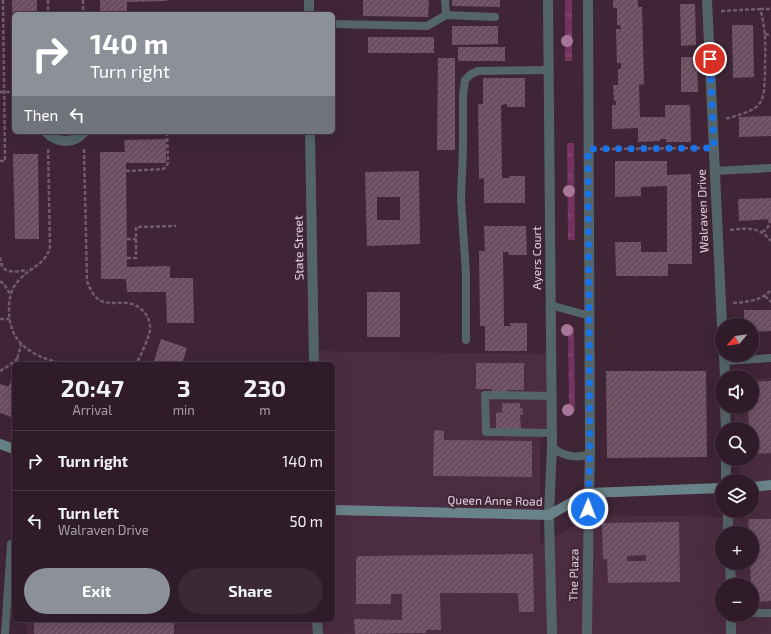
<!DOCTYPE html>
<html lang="en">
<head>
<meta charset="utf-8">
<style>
  :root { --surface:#2f1c28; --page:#3b2934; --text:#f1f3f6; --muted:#a7a1a8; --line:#4a3a45; --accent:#8c9099 }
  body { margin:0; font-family:"Exo 2",sans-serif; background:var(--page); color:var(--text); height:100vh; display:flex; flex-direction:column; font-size:15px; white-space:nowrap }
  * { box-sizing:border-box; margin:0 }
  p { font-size:13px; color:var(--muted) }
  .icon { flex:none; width:22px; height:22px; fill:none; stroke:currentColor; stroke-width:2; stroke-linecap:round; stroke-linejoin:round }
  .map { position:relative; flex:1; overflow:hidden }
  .sheet { position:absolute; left:12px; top:362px; width:323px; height:260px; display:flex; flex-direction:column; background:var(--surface); border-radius:6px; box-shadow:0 4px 16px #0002,0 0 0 1px var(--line) }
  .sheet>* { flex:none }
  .banner { position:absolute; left:12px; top:12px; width:323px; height:122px; border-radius:6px; box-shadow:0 4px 16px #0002,0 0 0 1px var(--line); background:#8c9099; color:#fff; overflow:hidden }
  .needle { width:26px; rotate:241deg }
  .buttons { position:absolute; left:715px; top:318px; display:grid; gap:8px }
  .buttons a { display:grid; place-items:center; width:44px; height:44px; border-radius:50%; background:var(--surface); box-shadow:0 4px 16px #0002,0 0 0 1px var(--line); font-size:20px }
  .pin { position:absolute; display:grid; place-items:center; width:34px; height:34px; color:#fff; margin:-17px; border:2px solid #fff; border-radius:50%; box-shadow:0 1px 4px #0007 }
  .me { position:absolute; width:44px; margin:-22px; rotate:1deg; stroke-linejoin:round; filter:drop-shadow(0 0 3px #0008) }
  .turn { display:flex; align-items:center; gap:14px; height:84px; padding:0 12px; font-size:18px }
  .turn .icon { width:52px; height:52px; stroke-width:2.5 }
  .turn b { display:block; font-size:28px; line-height:34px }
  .then { display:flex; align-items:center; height:38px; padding:0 12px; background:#0003; gap:8px; font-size:15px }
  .eta { display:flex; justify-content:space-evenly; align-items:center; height:68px; text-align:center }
  .eta b { font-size:24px; font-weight:700; line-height:28px }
  .cta { display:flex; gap:8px; margin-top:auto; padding:8px 12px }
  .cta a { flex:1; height:46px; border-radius:24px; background:var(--accent); color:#fff; font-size:16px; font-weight:700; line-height:46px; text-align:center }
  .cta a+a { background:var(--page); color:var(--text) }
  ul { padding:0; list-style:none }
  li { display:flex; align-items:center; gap:12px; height:60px; padding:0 12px; border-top:1px solid var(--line) }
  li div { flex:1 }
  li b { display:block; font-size:15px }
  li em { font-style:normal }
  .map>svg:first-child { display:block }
  .built { fill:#4c2c41; fill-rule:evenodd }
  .grass { fill:url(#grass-tufts) }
  .building { fill:url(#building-hatch); fill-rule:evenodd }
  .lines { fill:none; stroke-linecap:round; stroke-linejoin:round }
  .path { stroke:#735b6a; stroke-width:2.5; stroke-dasharray:4 2; stroke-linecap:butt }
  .lane { stroke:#546569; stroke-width:8 }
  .street { stroke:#546569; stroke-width:10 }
  .secondary { stroke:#688389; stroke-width:10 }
  .tree { fill:#a87696 }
  .route { stroke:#1a73e8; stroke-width:7; stroke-dasharray:0 12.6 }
  .labels { text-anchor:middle; stroke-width:4; stroke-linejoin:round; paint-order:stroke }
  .street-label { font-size:12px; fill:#e3d1dc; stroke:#3f2536 }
</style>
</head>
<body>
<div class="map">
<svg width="771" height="634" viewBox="0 0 771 634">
  <defs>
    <pattern id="grass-tufts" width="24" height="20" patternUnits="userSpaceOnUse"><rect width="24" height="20" fill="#753360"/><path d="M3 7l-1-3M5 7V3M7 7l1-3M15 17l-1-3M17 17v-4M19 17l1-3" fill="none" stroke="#885076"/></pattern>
    <pattern id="building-hatch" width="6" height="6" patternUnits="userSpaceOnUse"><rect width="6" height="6" fill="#6c4e61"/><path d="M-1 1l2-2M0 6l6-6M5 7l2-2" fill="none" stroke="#816677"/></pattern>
  </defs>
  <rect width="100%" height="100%" fill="#3f2536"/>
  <path class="built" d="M314,351L551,354V433L542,438L540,445V544L595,515L742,517V511H752V481H740L738,459H752V429H735L734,407H752V379L771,378V634H27V620H333V364H314ZM722,533H752V563H722ZM722,585H752V615H722Z"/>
  <path class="grass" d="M565,0H572V61H565Z
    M567,143H574L575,240H568Z
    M568,327H574L575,411H569Z"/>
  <path class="building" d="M12,0H37V14H14V44H13Z
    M100,0H167V1L127,2V14H100Z
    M363,0H429L428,17L363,16Z
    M452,0H500V7L452,6Z
    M613,0H638V7H642L644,84L639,85L640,117H665V105H690L691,142H666V139H660V141L638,142V128L612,129V105H616V101H614L613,85H618V69H621V63H617L616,29H621L620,25H617V8H613Z
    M680,4H695L696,45L681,46Z
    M732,25H753L754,77L733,78Z
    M452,26H498V44L452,45Z
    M368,37H434V53H368Z
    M458,47H505V61H458Z
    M681,57H697L698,92H681Z
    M438,58H455V150H437Z
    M483,78H525V107H507V104L501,105L502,178H509V176H525V203H484V178L479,179L478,104H483Z
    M771,116V136L739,137V117Z
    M166,139V163H126L127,267L170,266V278H193L194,323H167L166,292H127L126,279H101L100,152H125L124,140Z
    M13,154H38L39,239H15Z
    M615,161H667V175L691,174L692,264H668V276H616L615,242H641V252H667V186L641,187V196L615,197Z
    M419,171L420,244L367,246L365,172ZM377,197H400V220H377Z
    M771,198V219L739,221L738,199Z
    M484,226H526L527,255H509L508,252H503L504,326H510V323H527V351H485V326H480L479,251H485Z
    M367,292H400V337H367Z
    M744,310H771V331L752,332V325H744Z
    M161,339L187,348L182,364H153Z
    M476,363H524V390H508V394H492V389H476Z
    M606,371H706L707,457L607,458Z
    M771,381V453L752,454V429H749L748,407H752V382Z
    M0,384L14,388V418L0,413Z
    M502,403H520V408L523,409V414L520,415L521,429L496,430V413L502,412Z
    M434,430L444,431V440L532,441V477L433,476Z
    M748,519H771V601L752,602V585H751L750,563H752V533H749Z
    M679,522L680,582L608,583L607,559H603L602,523ZM646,555V561H627V556Z
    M533,554L534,612H519L518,593H440L441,630H426V633L355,634L354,619L402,620V594H391V604H356V559L358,556Z
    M34,620H174V634H34Z"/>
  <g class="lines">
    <path class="path" d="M48,0V14
      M83,0V14
      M760,9H771
      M721,11L760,9C767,30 765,54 765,76C764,84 765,95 760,103C754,112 735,116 725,119
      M765,34L771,35
      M0,92H14
      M48,149L50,247C46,264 31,267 20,279C11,288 9,298 9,310C9,337 24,352 50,360C55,362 60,362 64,364
      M84,149L87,281C90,289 94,298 101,301C111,305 122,301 132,304C143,307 151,318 150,330C149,338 140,357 136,364
      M600,149L701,148
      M0,161H5L3,0
      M126,171L163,169L166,167L168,163L167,132
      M730,230C748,228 759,226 771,241
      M762,232C768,229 769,226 770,219
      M127,239H136
      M0,257C1,275 13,272 27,270
      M127,258H136V227L176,226
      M0,281L4,284L10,294
      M765,296L771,302
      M733,303C747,302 761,301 771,290
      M0,319H9
      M16,364L21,344
      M0,371L10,365L18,358
      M10,387L14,373"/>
    <path class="lane" d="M445,0L446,15
      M333,24L427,26L446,15L495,17
      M715,171L771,168
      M550,305L590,316
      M466,340V274L461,200L463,146V95L465,80L471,74L478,71L548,70
      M724,361L771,358
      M551,396L485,395L486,432L551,433
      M552,447C562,456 577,459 590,454
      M752,613H771
      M5,634L11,544"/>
    <path class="street" d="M309,0V14
      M548,0L552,447L549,515L552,634
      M707,0L722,325
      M46,132C57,143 74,145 84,132
      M310,132L314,364
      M724,355L725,377
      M725,407L726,429
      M726,459V481
      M728,511V533
      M730,563L731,585
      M317,620L318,634
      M587,634L589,493L590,454L588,0
      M731,634V615"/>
    <path class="secondary" d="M0,444L14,449
      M752,487L771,485
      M333,510L549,515L589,493L722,488"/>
  </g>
  <g class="tree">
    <circle cx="567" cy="41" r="6"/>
    <circle cx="569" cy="191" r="6"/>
    <circle cx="567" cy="330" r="6"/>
    <circle cx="568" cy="410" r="6"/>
  </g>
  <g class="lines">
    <path class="route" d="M588,509L590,454L588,149L714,148L710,59"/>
  </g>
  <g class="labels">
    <g class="street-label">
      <text transform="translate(703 211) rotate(-92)" y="4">Walraven Drive</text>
      <text transform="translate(299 248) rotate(-91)" y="4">State Street</text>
      <text transform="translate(537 258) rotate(-90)" y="4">Ayers Court</text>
      <text transform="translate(495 501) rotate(1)" y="4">Queen Anne Road</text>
      <text transform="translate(574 575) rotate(-89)" y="4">The Plaza</text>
    </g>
  </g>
</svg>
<div class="buttons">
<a><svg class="needle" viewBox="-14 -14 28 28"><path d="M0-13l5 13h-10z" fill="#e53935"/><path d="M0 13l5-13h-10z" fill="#a7a1a8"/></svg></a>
<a><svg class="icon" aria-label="sound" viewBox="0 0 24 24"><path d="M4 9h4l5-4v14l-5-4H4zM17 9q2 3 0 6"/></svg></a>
<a><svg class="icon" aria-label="search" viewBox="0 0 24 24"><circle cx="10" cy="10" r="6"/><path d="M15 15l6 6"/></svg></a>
<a><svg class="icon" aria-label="layers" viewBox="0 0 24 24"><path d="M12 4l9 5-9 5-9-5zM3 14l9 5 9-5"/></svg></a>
<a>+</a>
<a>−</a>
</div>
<div class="pin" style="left:710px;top:59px;background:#d93025"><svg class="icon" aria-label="arrive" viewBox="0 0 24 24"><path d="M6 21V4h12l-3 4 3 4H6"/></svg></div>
<svg class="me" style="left:588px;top:509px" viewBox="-20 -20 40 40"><circle r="17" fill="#1a73e8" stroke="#fff" stroke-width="3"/><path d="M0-11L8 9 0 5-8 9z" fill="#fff"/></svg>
<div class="banner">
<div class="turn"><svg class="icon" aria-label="right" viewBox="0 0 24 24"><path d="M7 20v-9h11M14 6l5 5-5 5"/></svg><div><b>140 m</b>Turn right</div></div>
<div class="then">Then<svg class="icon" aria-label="left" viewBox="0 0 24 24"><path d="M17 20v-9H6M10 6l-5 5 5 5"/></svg></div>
</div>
<section class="sheet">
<div class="eta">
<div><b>20:47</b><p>Arrival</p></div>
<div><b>3</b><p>min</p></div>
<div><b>230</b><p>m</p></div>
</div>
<ul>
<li><svg class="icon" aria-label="right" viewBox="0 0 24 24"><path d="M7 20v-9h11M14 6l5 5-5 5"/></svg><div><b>Turn right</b></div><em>140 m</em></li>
<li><svg class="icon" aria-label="left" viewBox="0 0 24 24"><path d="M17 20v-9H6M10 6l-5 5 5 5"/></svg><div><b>Turn left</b><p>Walraven Drive</p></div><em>50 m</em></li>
</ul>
<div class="cta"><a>Exit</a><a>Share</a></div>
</section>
</div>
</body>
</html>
